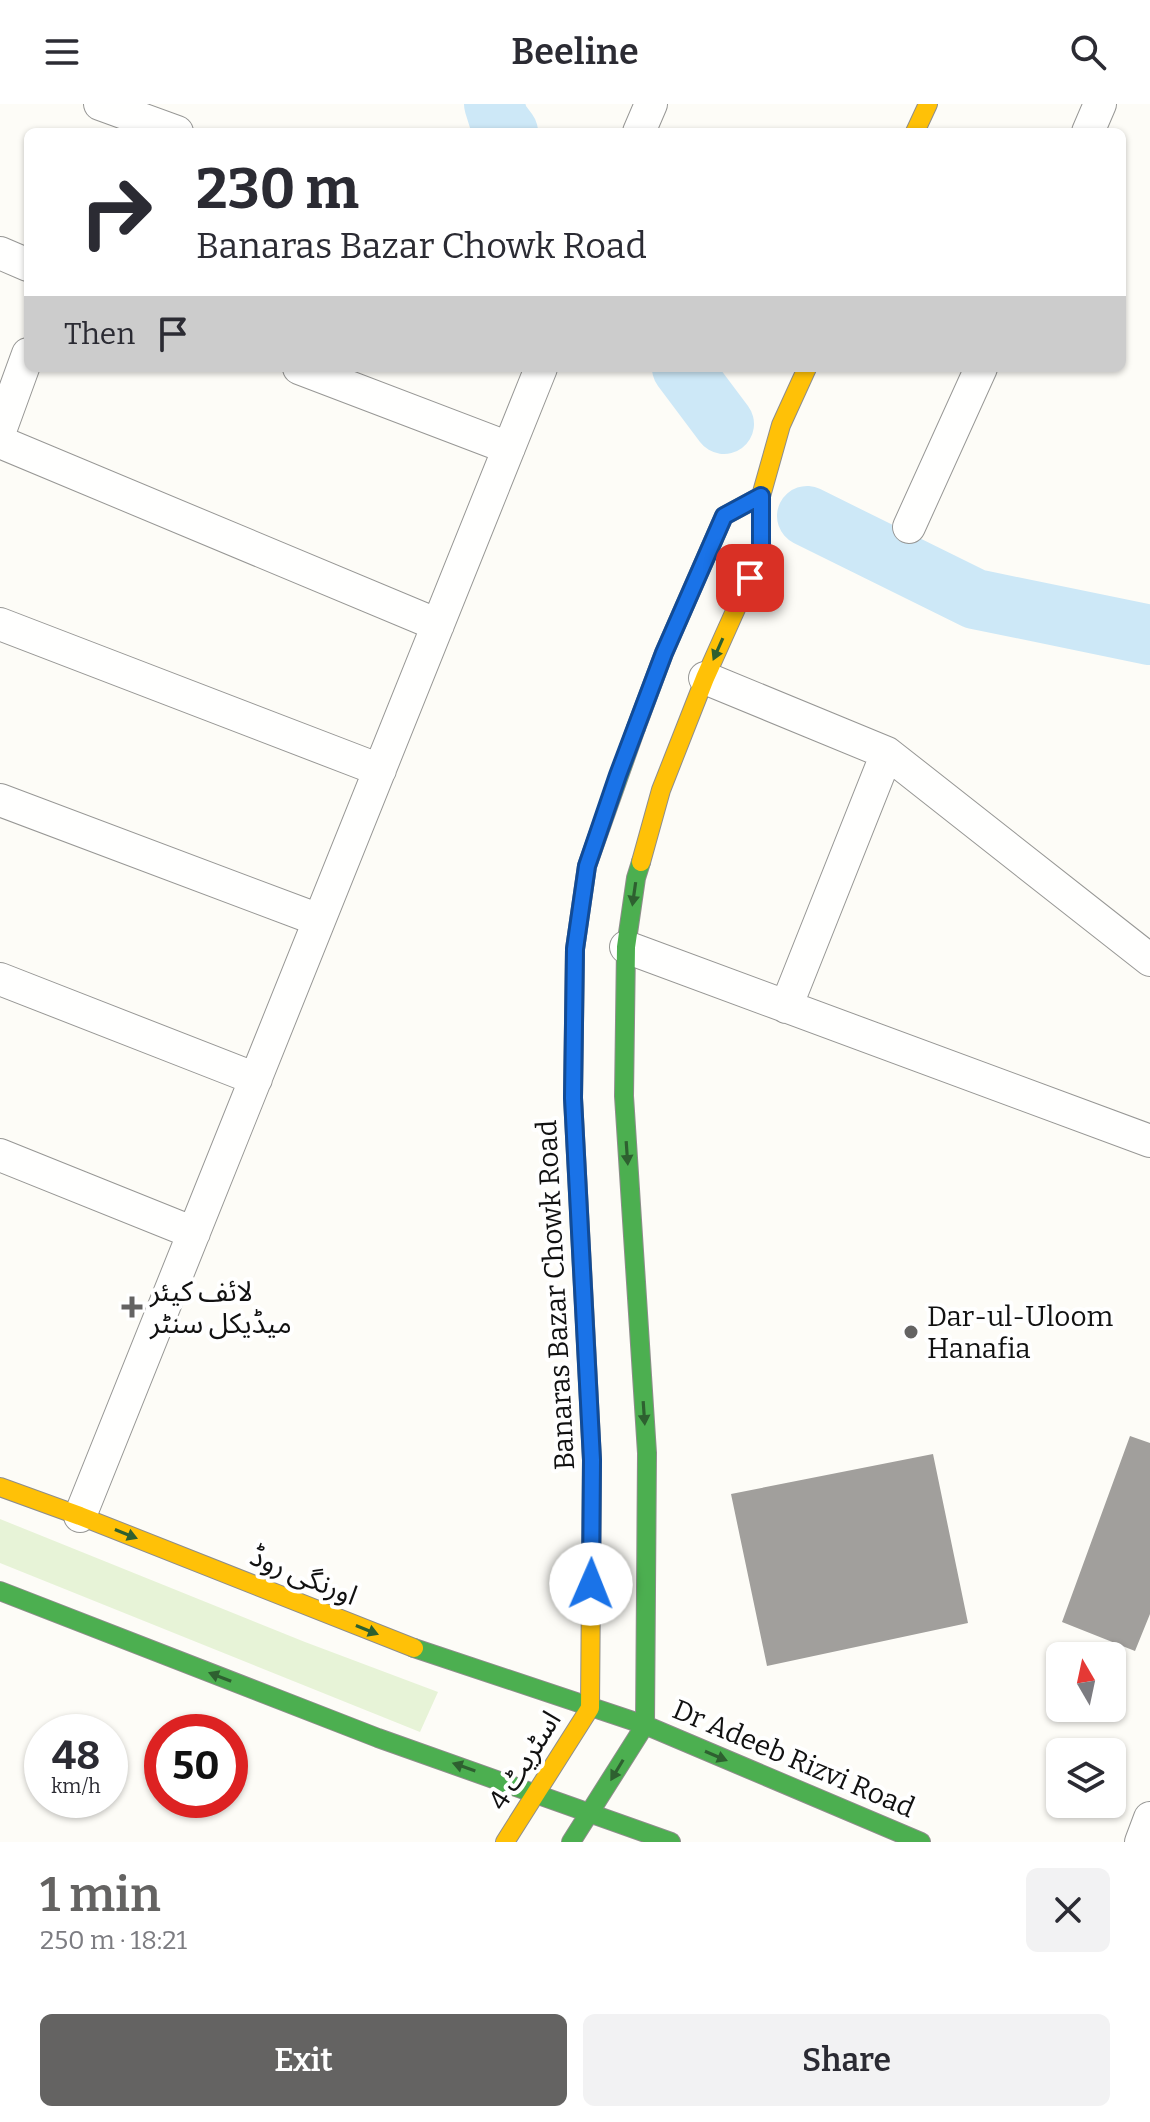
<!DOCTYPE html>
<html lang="en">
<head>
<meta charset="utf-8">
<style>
  :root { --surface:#fff; --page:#f2f2f3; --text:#2b2b33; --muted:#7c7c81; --accent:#646362 }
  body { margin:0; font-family:Bitter,"Noto Sans Arabic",serif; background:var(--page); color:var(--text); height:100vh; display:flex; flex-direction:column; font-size:30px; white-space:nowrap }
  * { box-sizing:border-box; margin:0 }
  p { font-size:26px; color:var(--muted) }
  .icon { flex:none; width:44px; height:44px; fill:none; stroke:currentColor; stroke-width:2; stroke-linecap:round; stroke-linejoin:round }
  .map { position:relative; height:1738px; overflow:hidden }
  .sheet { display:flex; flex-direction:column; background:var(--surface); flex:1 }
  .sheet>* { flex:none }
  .guide { position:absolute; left:24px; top:24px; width:1102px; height:244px; border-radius:12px; box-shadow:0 2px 6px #0004; background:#fff; color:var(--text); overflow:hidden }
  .needle { width:52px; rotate:351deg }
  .controls { position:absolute; left:1046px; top:1538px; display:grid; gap:16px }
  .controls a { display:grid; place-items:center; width:80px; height:80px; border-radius:12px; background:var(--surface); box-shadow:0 2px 6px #0004; font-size:40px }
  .speed { position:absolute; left:24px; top:1610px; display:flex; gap:16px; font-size:40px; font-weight:700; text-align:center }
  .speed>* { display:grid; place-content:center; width:104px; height:104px; border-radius:50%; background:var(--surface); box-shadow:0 2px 6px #0004; line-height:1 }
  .speed small { font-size:20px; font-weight:400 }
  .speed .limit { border:12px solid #d22; background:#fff; color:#111 }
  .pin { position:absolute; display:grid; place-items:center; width:68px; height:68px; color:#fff; margin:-34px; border-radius:16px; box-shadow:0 4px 12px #0006 }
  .me { position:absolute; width:88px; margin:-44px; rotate:1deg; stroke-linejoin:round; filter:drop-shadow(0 0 6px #0008) }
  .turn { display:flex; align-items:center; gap:28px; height:168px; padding:0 40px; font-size:36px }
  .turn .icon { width:104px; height:104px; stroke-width:2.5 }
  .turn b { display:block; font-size:56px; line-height:68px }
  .then { display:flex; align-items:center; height:76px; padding:0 40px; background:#0003; gap:16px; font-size:30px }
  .round { display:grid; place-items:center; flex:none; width:84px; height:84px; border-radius:12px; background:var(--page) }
  .head { display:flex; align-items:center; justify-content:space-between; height:136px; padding:0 40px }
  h1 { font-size:48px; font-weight:600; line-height:60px; color:var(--accent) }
  .button { display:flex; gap:16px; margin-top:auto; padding:16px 40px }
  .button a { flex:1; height:92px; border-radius:12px; background:var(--accent); color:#fff; font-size:32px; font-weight:600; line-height:92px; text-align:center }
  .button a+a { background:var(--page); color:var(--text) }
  header { display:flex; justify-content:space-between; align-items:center; height:104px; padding:0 40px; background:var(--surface); font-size:36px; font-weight:600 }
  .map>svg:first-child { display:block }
  .green { fill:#e7f3d7 }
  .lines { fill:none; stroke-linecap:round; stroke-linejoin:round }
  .river { stroke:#cde8f7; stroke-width:60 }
  .building { fill:#a19f9c }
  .street-casing { stroke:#979795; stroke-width:34 }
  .fast-casing { stroke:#8e8d8b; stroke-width:20 }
  .slow-casing { stroke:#8e8d8b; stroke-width:20 }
  .street { stroke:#fffffe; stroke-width:32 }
  .fast { stroke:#4caf50; stroke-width:18 }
  .slow { stroke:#ffc107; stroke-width:18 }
  .oneway { fill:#2e6030 }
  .route-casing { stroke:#114b97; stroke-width:20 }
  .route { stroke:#1a73e8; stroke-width:14 }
  .poi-dot { fill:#646362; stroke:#fff; stroke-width:3 }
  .labels { text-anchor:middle; stroke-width:8; stroke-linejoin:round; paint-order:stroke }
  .poi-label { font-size:28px; fill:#111; stroke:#fff; text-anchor:start }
  .street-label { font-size:28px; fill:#111; stroke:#fff }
</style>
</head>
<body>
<header><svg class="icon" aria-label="menu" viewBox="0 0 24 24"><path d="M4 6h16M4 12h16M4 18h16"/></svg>Beeline<svg class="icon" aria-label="search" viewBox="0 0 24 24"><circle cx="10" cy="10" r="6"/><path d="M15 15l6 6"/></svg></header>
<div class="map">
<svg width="1150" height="1738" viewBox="0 0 1150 1738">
  <rect width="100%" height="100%" fill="#fdfcf7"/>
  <path class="green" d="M0,1415L305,1538L438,1588L420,1628L0,1459Z"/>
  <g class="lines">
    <path class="river" d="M494,0L499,16L508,28
      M682,264L724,320
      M807,412L975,495L1150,531"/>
  </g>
  <path class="building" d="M1130,1332L1150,1339V1510L1135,1547L1062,1518Z
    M933,1350L968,1519L767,1562L731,1390Z"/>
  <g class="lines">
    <g class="street-casing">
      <path id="street" d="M100,0L177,28
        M639,28L651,0
        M1088,28L1100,0
        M0,149L28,161
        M299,264L509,344
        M0,327L28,250
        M0,338L438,521
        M909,423L981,264
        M0,520L380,666
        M705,574L887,649L1150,856
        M0,696L319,816
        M626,843L1150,1037
        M0,875L256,975
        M786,903L887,649
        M0,1051L194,1129
        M80,1412L541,264
        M1141,1738L1150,1714"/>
    </g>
    <g class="fast-casing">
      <path id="fast" d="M585,1220L573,994L575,845L587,762L636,624
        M0,1487L378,1634L671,1738
        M414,1544L645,1621L921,1738
        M571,1738L645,1621L647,1349L624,992L626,843L636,774L641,758"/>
    </g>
    <g class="slow-casing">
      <path id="slow" d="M915,28L928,0
        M636,624L664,549L724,412L761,392
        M641,758L661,686L705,574L761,449V392L781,321L807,264
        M0,1383L80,1412L414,1544
        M505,1738L590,1604L592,1356L585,1220"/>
    </g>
    <use href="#street" class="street"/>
    <use href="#fast" class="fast"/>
    <use href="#slow" class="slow"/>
  </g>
  <defs><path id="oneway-solid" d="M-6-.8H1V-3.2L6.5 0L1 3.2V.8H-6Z" transform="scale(2)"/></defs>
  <g class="oneway">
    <use href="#oneway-solid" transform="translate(718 545) rotate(114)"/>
    <use href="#oneway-solid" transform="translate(634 790) rotate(98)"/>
    <use href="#oneway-solid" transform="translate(627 1049) rotate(86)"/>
    <use href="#oneway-solid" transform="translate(644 1309) rotate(86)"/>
    <use href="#oneway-solid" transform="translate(126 1430) rotate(22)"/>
    <use href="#oneway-solid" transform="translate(367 1526) rotate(22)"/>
    <use href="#oneway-solid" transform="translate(220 1573) rotate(-159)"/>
    <use href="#oneway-solid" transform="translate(716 1652) rotate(23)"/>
    <use href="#oneway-solid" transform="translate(464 1663) rotate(-161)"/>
    <use href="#oneway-solid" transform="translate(617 1666) rotate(121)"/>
  </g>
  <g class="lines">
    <g class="route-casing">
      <path id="route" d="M591,1480L592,1356L573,994L575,845L587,762L618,671L664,549L724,412L761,392V449L750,474"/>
    </g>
    <use href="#route" class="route"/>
  </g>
  <g class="poi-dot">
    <path d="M128 1191h8v8h8v8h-8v8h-8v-8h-8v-8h8z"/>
    <circle cx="911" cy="1228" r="8"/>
  </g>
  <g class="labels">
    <g class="poi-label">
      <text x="150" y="1197">لائف کیئر<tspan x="150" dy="32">میڈیکل سنٹر</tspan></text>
      <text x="927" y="1222">Dar-ul-Uloom<tspan x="927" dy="32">Hanafia</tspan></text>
    </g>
    <g class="street-label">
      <text transform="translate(555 1191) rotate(-93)" y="10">Banaras Bazar Chowk Road</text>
      <text transform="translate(304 1471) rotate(22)" y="10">اورنگی روڈ</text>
      <text transform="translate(794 1654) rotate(23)" y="10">Dr Adeeb Rizvi Road</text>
      <text transform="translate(524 1656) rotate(-58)" y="10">اسٹریٹ 4</text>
    </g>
  </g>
</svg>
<div class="controls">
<a><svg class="needle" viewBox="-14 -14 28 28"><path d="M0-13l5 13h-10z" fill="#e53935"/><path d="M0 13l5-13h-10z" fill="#7c7c81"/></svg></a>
<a><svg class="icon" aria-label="layers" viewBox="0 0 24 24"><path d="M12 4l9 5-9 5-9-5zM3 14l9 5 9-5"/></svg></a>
</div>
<div class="speed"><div>48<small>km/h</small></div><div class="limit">50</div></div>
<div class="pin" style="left:750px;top:474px;background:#d93025"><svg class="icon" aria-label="arrive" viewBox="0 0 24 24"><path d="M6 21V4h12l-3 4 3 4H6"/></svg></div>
<svg class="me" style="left:591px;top:1480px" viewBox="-20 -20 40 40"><circle r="19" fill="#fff"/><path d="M0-13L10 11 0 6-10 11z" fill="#1a73e8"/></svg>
<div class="guide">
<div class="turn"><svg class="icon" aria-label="right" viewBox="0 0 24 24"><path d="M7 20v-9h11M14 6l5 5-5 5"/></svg><div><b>230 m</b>Banaras Bazar Chowk Road</div></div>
<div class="then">Then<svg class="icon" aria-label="arrive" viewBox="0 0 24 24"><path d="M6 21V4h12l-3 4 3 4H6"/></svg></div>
</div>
</div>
<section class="sheet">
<div class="head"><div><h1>1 min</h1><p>250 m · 18:21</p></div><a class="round"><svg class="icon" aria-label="close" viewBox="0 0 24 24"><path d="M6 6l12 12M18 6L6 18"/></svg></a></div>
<div class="button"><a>Exit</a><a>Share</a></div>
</section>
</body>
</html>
